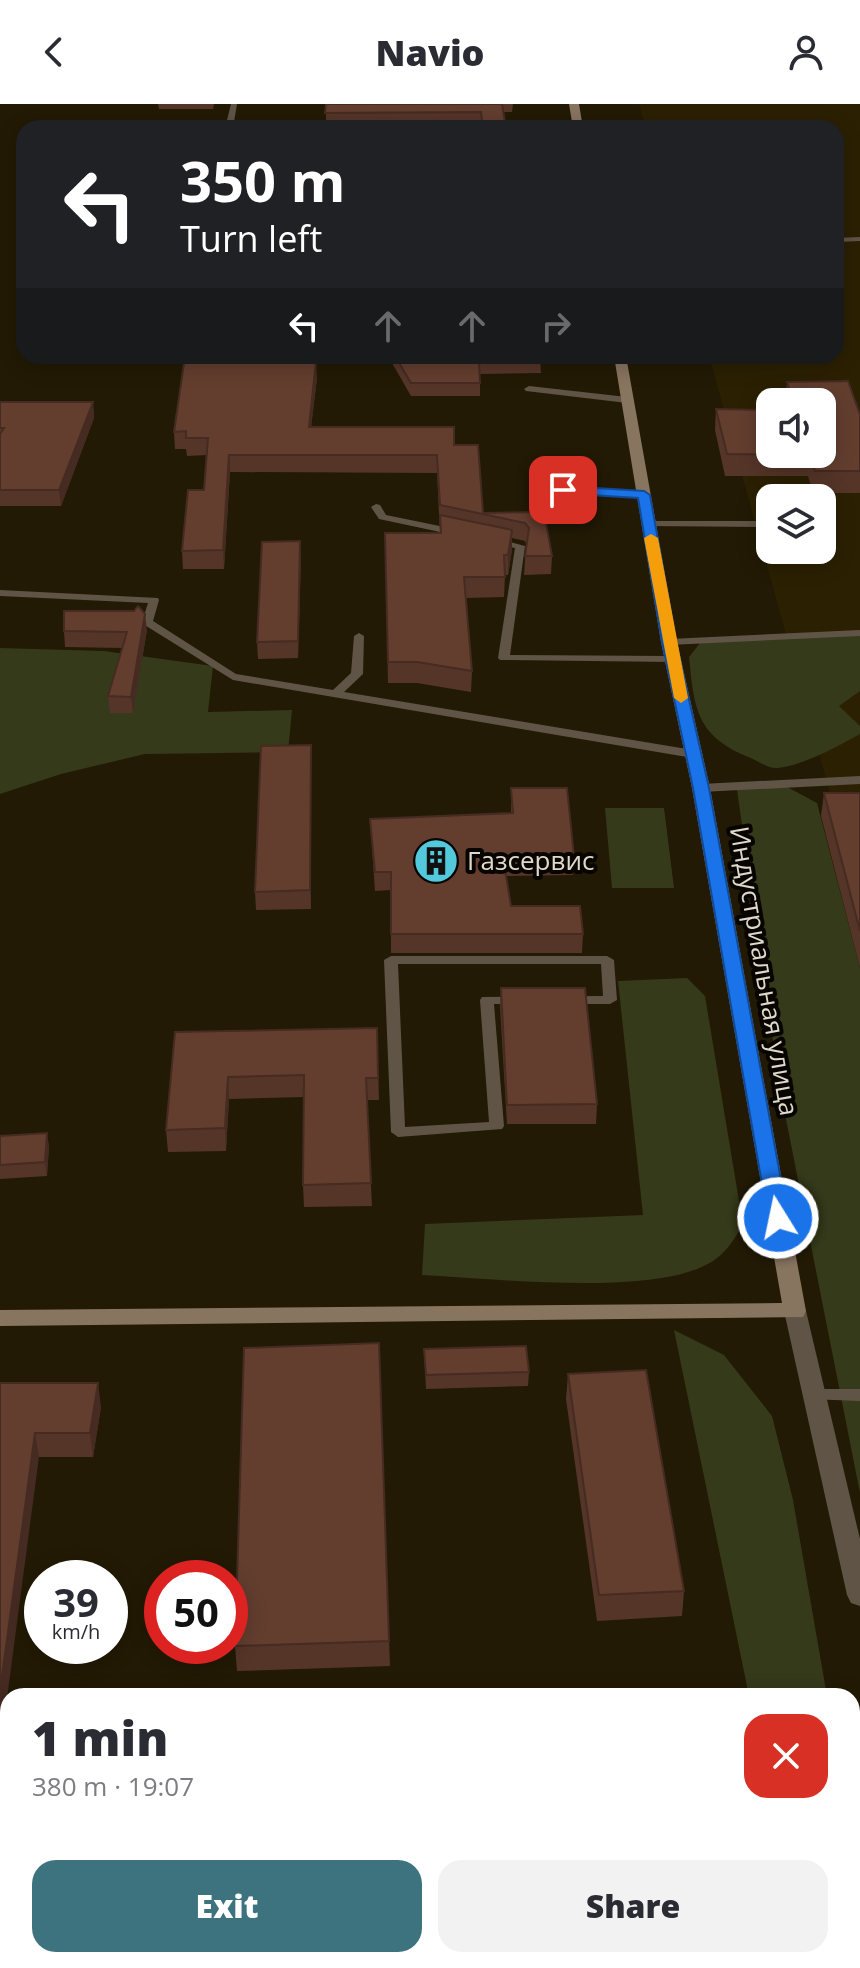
<!DOCTYPE html>
<html lang="en">
<head>
<meta charset="utf-8">
<style>
  :root { --surface:#fff; --page:#f2f2f3; --text:#2b2b33; --muted:#7c7c81; --accent:#3d737f }
  body { margin:0; font-family:"Open Sans",sans-serif; background:var(--page); color:var(--text); height:100vh; display:flex; flex-direction:column; font-size:30px; white-space:nowrap }
  * { box-sizing:border-box; margin:0 }
  p { font-size:26px; color:var(--muted) }
  .icon { flex:none; width:44px; height:44px; fill:none; stroke:currentColor; stroke-width:2; stroke-linecap:round; stroke-linejoin:round }
  .map { position:relative; flex:1; overflow:hidden }
  .sheet { position:absolute; left:0px; top:1584px; width:860px; height:280px; display:flex; flex-direction:column; background:var(--surface); border-radius:24px 24px 0 0; box-shadow:0 4px 20px #0003 }
  .sheet>* { flex:none }
  .guide { position:absolute; left:16px; top:16px; width:828px; height:244px; border-radius:24px; box-shadow:0 4px 20px #0003; background:#202124; color:#fff; overflow:hidden }
  .controls { position:absolute; left:756px; top:284px; display:grid; gap:16px }
  .controls a { display:grid; place-items:center; width:80px; height:80px; border-radius:16px; background:var(--surface); box-shadow:0 4px 20px #0003; font-size:40px }
  .speed { position:absolute; left:24px; top:1456px; display:flex; gap:16px; font-size:40px; font-weight:700; text-align:center }
  .speed>* { display:grid; place-content:center; width:104px; height:104px; border-radius:50%; background:var(--surface); box-shadow:0 4px 20px #0003; line-height:1 }
  .speed small { font-size:20px; font-weight:400 }
  .speed .limit { border:12px solid #d22; background:#fff; color:#111 }
  .pin { position:absolute; display:grid; place-items:center; width:68px; height:68px; color:#fff; margin:-34px; border-radius:16px; box-shadow:0 4px 12px #0006 }
  .me { position:absolute; width:88px; margin:-44px; rotate:350deg; stroke-linejoin:round; filter:drop-shadow(0 0 6px #0008) }
  .turn { display:flex; align-items:center; gap:28px; height:168px; padding:0 32px; font-size:36px }
  .turn .icon { width:104px; height:104px; stroke-width:2.5 }
  .turn b { display:block; font-size:56px; line-height:68px }
  .lanes { display:flex; align-items:center; height:76px; padding:0 32px; background:#0003; justify-content:center; gap:40px; direction:ltr }
  .lanes .off { opacity:.35 }
  .round { display:grid; place-items:center; flex:none; width:84px; height:84px; border-radius:24px; background:var(--page) }
  .head { display:flex; align-items:center; justify-content:space-between; height:136px; padding:0 32px }
  h1 { font-size:48px; font-weight:800; line-height:60px }
  .action { display:flex; gap:16px; margin-top:auto; padding:16px 32px }
  .action a { flex:1; height:92px; border-radius:24px; background:var(--accent); color:#fff; font-size:32px; font-weight:800; line-height:92px; text-align:center }
  .action a+a { background:var(--page); color:var(--text) }
  header { display:flex; justify-content:space-between; align-items:center; height:104px; padding:0 32px; background:var(--surface); font-size:36px; font-weight:800 }
  .map>svg:first-child { display:block }
  .built { fill:#2b2002; fill-rule:evenodd }
  .green { fill:#343a1a }
  .lines { fill:none; stroke-linecap:round; stroke-linejoin:round }
  .service { fill:#605447; fill-rule:evenodd }
  .minor { fill:#605447; fill-rule:evenodd }
  .secondary { fill:#887560; fill-rule:evenodd }
  .wall { fill:#553528 }
  .shaded-wall { fill:#452b21 }
  .building { fill:#633e2f; stroke:#452b21; stroke-width:2 }
  .route { fill:#1a73e8; stroke:#114b97; stroke-width:2 }
  .slow { fill:#f59e0b }
  .labels { text-anchor:middle; stroke-width:8; stroke-linejoin:round; paint-order:stroke }
  .poi-label { font-size:26px; fill:#ded9cb; stroke:#080501; text-anchor:start }
  .street-label { font-size:26px; fill:#ded9cb; stroke:#080501 }
</style>
</head>
<body>
<header><svg class="icon" aria-label="back" viewBox="0 0 24 24"><path d="M15 5l-7 7 7 7"/></svg>Navio<svg class="icon" aria-label="person" viewBox="0 0 24 24"><circle cx="12" cy="8" r="4"/><path d="M4 21q1-7 8-7t8 7"/></svg></header>
<div class="map">
<svg width="860" height="1864" viewBox="0 0 860 1864">
  <rect width="100%" height="100%" fill="#221a04"/>
  <path class="built" d="M639,0H860V798L709,252H836V24H646ZM770,298H822V350H770ZM770,394H822V446H770Z"/>
  <path class="green" d="M860,529V587L839,602L860,622V630C841,641 796,665 774,664C766,663 754,655 746,652C696,631 694,603 689,553L704,534Z
    M0,544L104,547L213,562L208,608L292,606L288,648L145,650L61,670L0,690Z
    M776,677L817,699L860,864V1389L780,985L736,679Z
    M605,704H664L674,784H612Z
    M687,874L705,892L743,1121C736,1132 728,1146 717,1154C666,1195 490,1174 422,1171L425,1120L643,1111L618,877Z
    M674,1226L724,1251L772,1312L793,1396L827,1592H749Z
    M852,1732C858,1764 860,1837 852,1864H805L804,1856H852Z"/>
  <g class="lines">
    <path class="service" d="M231,0H237L233,24H225Z
      M749,17L751,18L756,24H748L745,19Z
      M860,133V137L836,138V134Z
      M529,282L627,293L632,296L627,299L526,287L524,285Z
      M563,383L644,388L649,391L644,394L560,388V384Z
      M376,400L380,401L386,411L459,426L464,429L459,432L379,415L371,403Z
      M649,417H770V423L645,422L644,420Z
      M495,434L525,442L510,551L672,552L678,555L672,558L500,556L498,554L515,444L491,439V435Z
      M0,486L158,494L159,496L153,517L236,570L333,586L351,569L354,532L359,529L364,532L363,570L344,588L693,646L699,650L693,654L233,576L143,520L142,518L148,499L0,492Z
      M860,526V532L669,541L663,538L669,535Z
      M860,672V680L701,688L695,684L701,680Z
      M391,852H607L614,856L617,896L610,900H494L504,1022L502,1025L398,1033L391,1028L384,856ZM398,860H601L603,892L482,893L480,896L489,1018L405,1023Z
      M814,1285H860V1297L808,1295L806,1291L808,1287Z"/>
    <path class="minor" d="M795,1199L803,1201L806,1207L860,1435V1502L851,1499L847,1491L784,1207L787,1201Z"/>
    <path class="secondary" d="M569,0H579L583,24H573Z
      M614,252H626L677,538L710,684L806,1207L803,1213L0,1222V1206L782,1199L692,684L661,538Z"/>
  </g>
  <path class="wall" d="M158,0H214L213,5H159Z
    M326,0H513L512,8H504L506,24H481V22L326,23Z
    M388,252H540L541,269L480,270V292H411Z
    M298,257L317,274L311,323L454,341L483,409L544,408L552,452L551,470L524,471L526,440L525,437L512,434V446L508,471H505L504,493L466,494L472,567L471,588L417,579H388L385,429H440L437,369L230,368L224,465H183L182,447L204,386L207,351L187,352L186,345H175L174,328Z
    M787,278L860,311V389H813L808,372H725L715,326L716,305L770,350L822,298H785Z
    M0,298H93L94,314L61,402H0Z
    M301,453L298,554L258,555L257,538Z
    M147,526L133,609H110L108,592L123,544L65,543L64,527Z
    M311,641V805L256,806L255,788Z
    M511,684L574,753L573,771L506,772L511,802L583,830L582,849H391V786L375,787L370,715L511,709Z
    M824,689H860V864L821,712Z
    M501,884L597,1000L596,1020H507L500,903Z
    M377,924L379,996H367L372,1102L304,1103L303,1081L304,993L229,995L226,1047L168,1048L166,1026L175,928Z
    M0,1032L49,1042L47,1072L0,1075Z
    M379,1239L390,1562L237,1567L235,1542Z
    M424,1245L529,1268L528,1282L426,1285Z
    M568,1270L684,1487L682,1512L597,1517L566,1295Z
    M0,1279L101,1303L93,1353H39Z"/>
  <path class="shaded-wall" d="M316,257L317,274L309,341V323Z
    M93,298L94,314L61,402L59,386Z
    M229,351L230,368L224,465L223,446Z
    M512,426V446L508,471V451Z
    M300,437L301,453L298,554V537Z
    M145,510L147,526L133,609L131,593Z
    M311,641V805L310,786Z
    M228,973L229,995L226,1047L225,1024Z
    M47,1029L49,1042L47,1072L45,1058Z
    M98,1279L101,1303L93,1353L90,1329Z
    M35,1329L39,1353L0,1647V1587Z
    M226,1856H230V1864H226Z"/>
  <path class="building" d="M326,0H502L506,24H483L481,8L325,9Z
    M185,252H296L295,257H316L309,323H454V341H478L483,409L544,408L552,452H525L529,424L525,419L440,401L437,351H229L223,446L182,447L188,386H204L208,334H186V327L174,328Z
    M395,252H540L541,256L479,257L480,279H411Z
    M848,277L860,311V367H815L810,351L727,350L716,305L770,306V350H822V298H793L787,278Z
    M0,298H93L59,386H0V330L4,324H0Z
    M440,411L512,426L508,451H504L505,473H464L472,567L417,558H388L385,429H441Z
    M300,437L298,537L257,538L262,438Z
    M138,502L145,510L131,593L108,592L127,528L64,527V507H134Z
    M311,641L310,786L255,788L261,642Z
    M511,684H567L574,753L503,754L511,802H580L583,830H391V768H375L370,715L513,709Z
    M824,689H860V827Z
    M501,884H585L597,1000L507,1001Z
    M377,924L378,974H366L371,1079L303,1081L304,971L228,973L225,1024L166,1026L175,928Z
    M47,1029L45,1058L0,1061V1032Z
    M379,1239L389,1537L235,1542L244,1244Z
    M526,1242L529,1268L426,1271L424,1245Z
    M646,1266L684,1487L599,1491L568,1270Z
    M0,1279H98L90,1329H35L0,1587Z
    M8,1769V1856H226V1864H0V1826Z"/>
  <path class="route" d="M563,382L644,387L650,391L676,538L709,684L788,1114L785,1119L778,1121L768,1114L693,684L662,538L638,394L558,389L556,386Z"/>
  <path class="slow" d="M651,430L658,434L688,594L681,599L674,594L644,434Z"/>
  <defs>
    <g id="building-disc" transform="scale(2.3)"><circle r="9.5" fill="#53cadc" stroke="#080501"/><path d="M-4-6H4V6H1V3H-1V6H-4ZM-2.5-4.3h1.7v1.8h-1.7ZM.8-4.3h1.7v1.8H.8ZM-2.5-1h1.7V.8h-1.7ZM.8-1h1.7V.8H.8Z" fill="#111"/></g>
  </defs>
  <g fill-rule="evenodd">
    <use href="#building-disc" x="436" y="757"/>
  </g>
  <g class="labels">
    <g class="poi-label">
      <text x="467" y="766">Газсервис</text>
    </g>
    <g class="street-label">
      <text transform="translate(764 867) rotate(80)" y="9">Индустриальная улица</text>
    </g>
  </g>
</svg>
<div class="controls">
<a><svg class="icon" aria-label="sound" viewBox="0 0 24 24"><path d="M4 9h4l5-4v14l-5-4H4zM17 9q2 3 0 6"/></svg></a>
<a><svg class="icon" aria-label="layers" viewBox="0 0 24 24"><path d="M12 4l9 5-9 5-9-5zM3 14l9 5 9-5"/></svg></a>
</div>
<div class="speed"><div>39<small>km/h</small></div><div class="limit">50</div></div>
<div class="pin" style="left:563px;top:386px;background:#d93025"><svg class="icon" aria-label="arrive" viewBox="0 0 24 24"><path d="M6 21V4h12l-3 4 3 4H6"/></svg></div>
<svg class="me" style="left:778px;top:1114px" viewBox="-20 -20 40 40"><circle r="17" fill="#1a73e8" stroke="#fff" stroke-width="3"/><path d="M0-11L8 9 0 5-8 9z" fill="#fff"/></svg>
<div class="guide">
<div class="turn"><svg class="icon" aria-label="left" viewBox="0 0 24 24"><path d="M17 20v-9H6M10 6l-5 5 5 5"/></svg><div><b>350 m</b>Turn left</div></div>
<div class="lanes"><svg class="icon" aria-label="left" viewBox="0 0 24 24"><path d="M17 20v-9H6M10 6l-5 5 5 5"/></svg><svg class="icon off" aria-label="ahead" viewBox="0 0 24 24"><path d="M12 20V5M6 11l6-6 6 6"/></svg><svg class="icon off" aria-label="ahead" viewBox="0 0 24 24"><path d="M12 20V5M6 11l6-6 6 6"/></svg><svg class="icon off" aria-label="right" viewBox="0 0 24 24"><path d="M7 20v-9h11M14 6l5 5-5 5"/></svg></div>
</div>
<section class="sheet">
<div class="head"><div><h1>1 min</h1><p>380 m · 19:07</p></div><a class="round" style="background:#d93025;color:#fff"><svg class="icon" aria-label="close" viewBox="0 0 24 24"><path d="M6 6l12 12M18 6L6 18"/></svg></a></div>
<div class="action"><a>Exit</a><a>Share</a></div>
</section>
</div>
</body>
</html>
